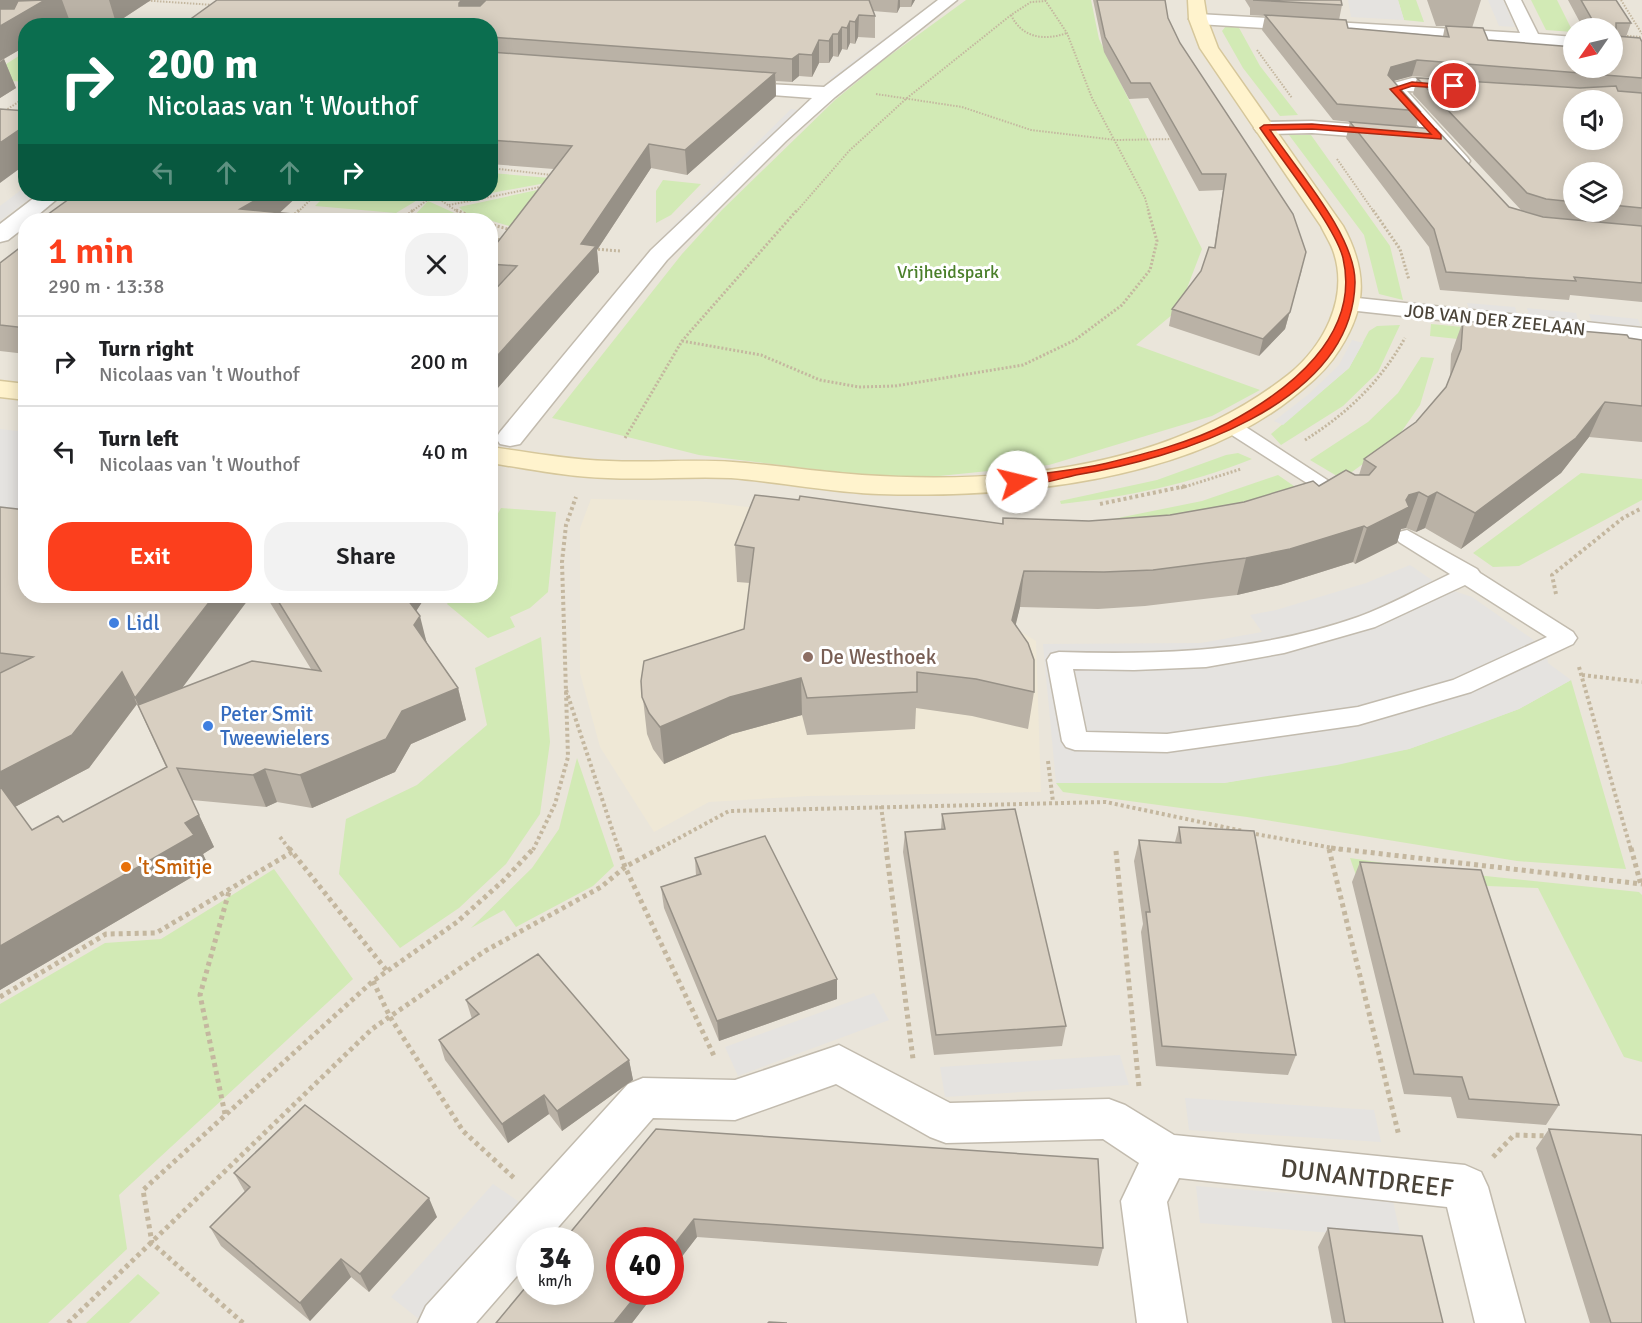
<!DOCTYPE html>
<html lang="en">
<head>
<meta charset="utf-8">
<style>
  :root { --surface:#fff; --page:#f2f2f2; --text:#202124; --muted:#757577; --line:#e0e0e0; --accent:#fc3f1d }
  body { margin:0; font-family:Signika,sans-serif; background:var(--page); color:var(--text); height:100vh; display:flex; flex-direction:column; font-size:22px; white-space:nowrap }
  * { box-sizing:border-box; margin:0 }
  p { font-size:20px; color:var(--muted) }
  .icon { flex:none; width:33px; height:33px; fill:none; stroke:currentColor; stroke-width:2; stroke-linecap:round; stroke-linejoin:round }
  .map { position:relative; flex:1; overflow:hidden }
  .sheet { position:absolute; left:18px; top:213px; width:480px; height:390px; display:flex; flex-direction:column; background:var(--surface); border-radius:24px; box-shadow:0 3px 15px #0003 }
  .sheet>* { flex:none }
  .guide { position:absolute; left:18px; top:18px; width:480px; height:183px; border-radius:24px; box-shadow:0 3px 15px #0003; background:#0b6e4f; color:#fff; overflow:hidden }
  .needle { width:39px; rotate:236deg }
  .controls { position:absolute; left:1563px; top:18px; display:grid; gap:12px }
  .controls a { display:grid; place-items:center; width:60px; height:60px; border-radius:50%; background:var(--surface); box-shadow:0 3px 15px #0003; font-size:30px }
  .speed { position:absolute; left:516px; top:1227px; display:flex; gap:12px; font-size:30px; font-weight:700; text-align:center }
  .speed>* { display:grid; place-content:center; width:78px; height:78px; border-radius:50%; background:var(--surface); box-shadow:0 3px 15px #0003; line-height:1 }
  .speed small { font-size:15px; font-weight:400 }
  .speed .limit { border:9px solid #d22; background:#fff; color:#111 }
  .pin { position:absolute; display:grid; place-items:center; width:51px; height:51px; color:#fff; margin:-26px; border:3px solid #fff; border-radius:50%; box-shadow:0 2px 6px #0007 }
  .me { position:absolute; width:66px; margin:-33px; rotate:81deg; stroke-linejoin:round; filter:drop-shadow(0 0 4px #0008) }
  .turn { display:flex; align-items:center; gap:21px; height:126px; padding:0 30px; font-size:27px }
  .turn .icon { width:78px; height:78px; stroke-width:2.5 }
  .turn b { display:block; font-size:42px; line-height:51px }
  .lanes { display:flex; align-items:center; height:57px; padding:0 30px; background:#0003; justify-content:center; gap:30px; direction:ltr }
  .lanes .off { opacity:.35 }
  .round { display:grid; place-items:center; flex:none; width:63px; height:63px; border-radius:24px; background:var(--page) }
  .summary { display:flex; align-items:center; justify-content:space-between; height:102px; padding:0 30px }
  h1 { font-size:36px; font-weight:600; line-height:45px; color:var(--accent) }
  .button { display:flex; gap:12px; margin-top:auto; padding:12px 30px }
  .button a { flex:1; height:69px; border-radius:24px; background:var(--accent); color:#fff; font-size:24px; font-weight:600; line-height:69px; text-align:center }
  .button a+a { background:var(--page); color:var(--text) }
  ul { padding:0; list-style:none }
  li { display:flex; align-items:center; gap:18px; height:90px; padding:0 30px; border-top:2px solid var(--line) }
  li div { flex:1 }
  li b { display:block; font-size:22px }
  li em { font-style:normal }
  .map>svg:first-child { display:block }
  .residential { fill:#eae5da; fill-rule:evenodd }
  .education { fill:#efe8d6 }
  .green { fill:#d2eab5 }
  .parking { fill:#e5e3e0 }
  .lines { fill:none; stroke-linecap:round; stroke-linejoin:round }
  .lane-casing { stroke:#c2bbae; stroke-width:3 }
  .street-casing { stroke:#c2bbae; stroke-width:3 }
  .secondary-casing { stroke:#d6c79b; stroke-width:3 }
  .path-far3 { stroke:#c4b79f; stroke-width:2; stroke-dasharray:1.5 1.5; stroke-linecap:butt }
  .path-far2 { stroke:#c4b79f; stroke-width:3; stroke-dasharray:2 2; stroke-linecap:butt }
  .path-far1 { stroke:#c4b79f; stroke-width:4; stroke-dasharray:3 3; stroke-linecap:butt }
  .path { stroke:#c4b79f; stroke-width:5; stroke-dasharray:4 4; stroke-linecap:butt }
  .lane { fill:#fff; fill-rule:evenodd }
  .street { fill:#fff; fill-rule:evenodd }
  .secondary { fill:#fff3cd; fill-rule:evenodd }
  .wall { fill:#bab2a6; fill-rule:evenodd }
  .shaded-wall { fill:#979187 }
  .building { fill:#d8cfc1; stroke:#979187; stroke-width:1.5; fill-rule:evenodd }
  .route { fill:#fc3f1d; stroke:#a42913; stroke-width:1.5 }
  .shop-dot { fill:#3f7fe0; stroke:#fff; stroke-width:2 }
  .education-dot { fill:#8d6e63; stroke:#fff; stroke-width:2 }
  .food-dot { fill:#e8710a; stroke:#fff; stroke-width:2 }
  .labels { text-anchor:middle; stroke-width:6; stroke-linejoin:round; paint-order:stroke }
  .far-park-label { font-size:18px; fill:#4a7f2a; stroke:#fff }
  .far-street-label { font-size:18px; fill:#4b4439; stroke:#fff }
  .shop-label { font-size:21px; fill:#366cbe; stroke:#fff; text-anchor:start }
  .education-label { font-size:21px; fill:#785e54; stroke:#fff; text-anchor:start }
  .food-label { font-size:21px; fill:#c56008; stroke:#fff; text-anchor:start }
  .near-street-label { font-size:26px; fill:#4b4439; stroke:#fff }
</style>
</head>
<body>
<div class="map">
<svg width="1642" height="1323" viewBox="0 0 1642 1323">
  <rect width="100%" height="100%" fill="#f6f3ec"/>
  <path class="residential" d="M0,0H1642V1323H0ZM26,26H490V194H26ZM1574,28H1612V68H1574ZM1574,100H1612V140H1574ZM1574,172H1612V212H1574ZM26,220H490V596H26ZM530,1240H580V1292H530ZM620,1240H670V1292H620Z"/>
  <path class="education" d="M591,499L698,501L899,525L1000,619L1036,641L1041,792L808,796L709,802L654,832L600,747L580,673V528Z"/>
  <path class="green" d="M966,0H1091L1099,39L1202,249L1179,309L1136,345L1260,390L1212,416L1049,465L900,480L699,455L552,418L682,254L722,210L835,100L885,59Z
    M1398,0H1416L1424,22L1404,20Z
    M1531,0H1557L1573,32L1546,30Z
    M1226,26H1238L1260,66L1298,115L1280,116L1243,68L1222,31Z
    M25,52V82L0,80V68Z
    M1289,135H1311L1390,246L1403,300L1379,294L1364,235Z
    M491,173L550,178L546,183L491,193Z
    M663,180L701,184L671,215L656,223V191Z
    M542,189L513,227L465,213L459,207Z
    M327,194H422L424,196L396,213L315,206Z
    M428,201L470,220H410Z
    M1431,324L1547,335L1476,341L1430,336Z
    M1400,325L1378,372L1343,406L1281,445L1271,434L1349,368L1369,331L1377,326Z
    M1421,357L1434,358L1420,405L1395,441L1342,479L1310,460L1368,422L1398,393Z
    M1238,453L1252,459C1190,484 1127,497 1061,504L1060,501L1157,480L1226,455Z
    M1581,473L1642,479V500L1519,566L1493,567L1473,553Z
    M1278,475L1317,502L1253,525L1113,519L1202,501Z
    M501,508L556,512L548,592L530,608L510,617L515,627L488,638L447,604L452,596H490L491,526Z
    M541,637L550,742L540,814L506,864L459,908L400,948L339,874L346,819L417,785L487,725L475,668Z
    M1571,680L1626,869L1517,861L1247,817L1063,792L1056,783H1224L1409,749L1519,709Z
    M577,758L614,866L593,886L516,927L504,910L471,928L532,868L559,829Z
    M1350,858L1438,871L1639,892L1642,895V1062L1624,1057L1538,888L1358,881Z
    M274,869L353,979L119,1195L127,1249L48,1323H0V1004L105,943L161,939Z
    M138,1274L160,1293L129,1323H86Z"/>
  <path class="parking" d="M936,0H942L834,80L829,79Z
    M1348,0H1398L1404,20L1351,17Z
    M1488,0H1503L1515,27L1499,26Z
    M791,109L798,110L666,241L659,240Z
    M25,187L26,194H36L0,221V206Z
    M1467,303L1515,307L1518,318L1470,313Z
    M1527,308L1576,313L1579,324L1530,319Z
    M1589,314L1638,319L1642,329L1593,325Z
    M1352,340L1363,343L1349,368L1283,425L1274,421L1309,394L1339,365Z
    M0,429L25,432V516L0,512Z
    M1410,565L1442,587L1472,597L1545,648L1548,663L1571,680L1519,709L1471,727L1409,749L1337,765L1224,783H1056L1043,644L1201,643L1262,632L1250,615L1276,610L1366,583Z
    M874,993L889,1020L738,1076L725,1047Z
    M1120,1055L1129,1085L945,1097L940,1067Z
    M1185,1098L1374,1110L1381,1142L1189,1130Z
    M493,1184L521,1203L420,1320L391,1297Z
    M1196,1186L1393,1201L1401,1238L1200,1223Z"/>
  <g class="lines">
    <g class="lane-casing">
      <path id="lane" d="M1231,420L1238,422L1361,502L1357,506H1343L1224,430L1221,426L1224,422Z
        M1407,530L1477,569L1480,573L1573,632L1577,638L1573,644L1471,692L1358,725L1167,752L1075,750L1066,747L1062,741L1047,660L1051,654L1059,652C1163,655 1258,652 1358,617C1389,606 1420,588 1450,574L1399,542L1396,537L1399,532ZM1465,585L1547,637L1453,680L1358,707L1167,734L1086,732L1073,669L1134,670L1206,667L1284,653L1375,627Z"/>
    </g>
    <g class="street-casing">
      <path id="street" d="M938,0H957L835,97L786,141L667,260L520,444L510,446L500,444L496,438L500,432L651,250L812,98L732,92L723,86L725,82L824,87Z
        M1505,0H1521L1538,34L1574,37V47L1198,24L1189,19L1198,14L1520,33Z
        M1412,78L1461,81L1470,87L1461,93L1407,91L1467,157L1470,161L1467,165H1453L1385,89L1387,85Z
        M1312,121L1391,127L1398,129L1401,133L1398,137L1391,139L1312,133L1264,134L1257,132L1254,128L1257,124L1264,122Z
        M39,194H63L32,220H26V226L8,240L0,242V224Z
        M1348,297L1642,328V342L1339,309L1336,304L1339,299Z
        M839,1045L950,1103L1109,1099L1125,1105L1174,1135L1465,1165L1481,1172L1488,1187L1525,1323H1475L1447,1207L1179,1178L1167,1202L1187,1323H1137L1121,1201L1139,1163L1103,1139L946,1143L930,1137L836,1084L735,1120L653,1118L547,1240H530V1261L476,1323H418L426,1306L628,1084L643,1078L735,1080Z"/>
    </g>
    <g class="secondary-casing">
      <path id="secondary" d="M1188,0H1204L1207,19L1218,48L1343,226C1370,276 1366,313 1333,359C1321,375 1307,386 1292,398C1186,482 1010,498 879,494C829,492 781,482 731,478C690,476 649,480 608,478C568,477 530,469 490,463V447C530,452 569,460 609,461C650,463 692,459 733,462C776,465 819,472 862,475C1008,485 1169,468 1288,375C1323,347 1349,299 1334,253C1331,243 1325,235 1321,226L1200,48L1189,19Z
        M0,381L26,384V400L0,397Z"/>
    </g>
    <path class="path-far3" d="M139,0L214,5
      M1045,0L1067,33L1092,98L1145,198L1149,212
      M1621,0L1642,34
      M1011,15C1022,38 1044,41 1067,33
      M1612,35L1642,37
      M1257,50L1292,98
      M876,94L962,107L1031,130L1116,140L1176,139
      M0,114L26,97
      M1337,159L1374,212
      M490,168L552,175
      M432,194L458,212
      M449,205L545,186
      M298,212L316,194
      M411,212L434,195
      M796,212L849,151L907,98L1011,15L1031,2L1046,1"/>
    <path class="path-far2" d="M456,210L481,220
      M1373,210L1400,249L1409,280
      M289,220L299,210
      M403,220L413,210
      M490,224L511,230
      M490,239L503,240
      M594,249L620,251
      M682,341L761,355L820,380L859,387L895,386L1023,365L1075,340L1122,305L1150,270L1157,241L1148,210
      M625,438L682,341L797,210
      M1305,440C1348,413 1380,382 1405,338
      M1181,488L1241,469"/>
    <path class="path-far1" d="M22,499L26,495
      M1100,504L1186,486
      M1556,594L1552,575L1623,518L1642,508
      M1579,667L1631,850
      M1582,675L1642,682
      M566,690L619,850
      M1048,761L1053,802
      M881,806L887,850
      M1250,833L1344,850
      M280,837L290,850
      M533,850L555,804L568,757L562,562L566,525L576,497
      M657,850L729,811L1106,802L1243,831"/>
    <path class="path" d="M289,848L387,971
      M619,848L625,867L715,1058
      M886,848L913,1059
      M1331,848L1642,884
      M1631,848L1641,885
      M1329,849L1399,1136
      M1116,851L1139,1087
      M373,981L390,1017L463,1131L514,1178
      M0,997L106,934L156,933L292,852
      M225,1114L200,995L230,888
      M1493,1157L1514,1135L1548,1136
      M68,1323L372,1029L485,951L601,887L625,867L660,848
      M243,1323L152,1243L143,1190L373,981L457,922L503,881L534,848"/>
    <use href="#lane" class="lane"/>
    <use href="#street" class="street"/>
    <use href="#secondary" class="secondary"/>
  </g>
  <path class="wall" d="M0,0H151L116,23L69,19L59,26H26V46L4,59L16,88L0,98Z
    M217,0H915L911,7H900L897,13L873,11L875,16V38L858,37L855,44L850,43L847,50L842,49L838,57L833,56L829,63H819L812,77L799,76L792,82L776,81V96L687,175L651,168L597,250L599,272L490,397V295L494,291L490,290V252L554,169L490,164V26Z
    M1093,0H1165L1168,18L1180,43L1302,270L1285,329L1259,356L1169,326L1172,309L1201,271L1214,248L1223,190L1199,191L1148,98L1129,99L1104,52Z
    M1245,0H1341L1342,5L1339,20L1348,28L1443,36L1445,26H1436L1427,0H1481L1472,28L1488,40L1612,68V28H1583L1568,0H1616L1631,23L1626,37L1642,42V302L1570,295L1569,300L1440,290L1429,247L1346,138L1350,122L1333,120L1262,30L1265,16L1250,15V8ZM1412,76L1512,84L1417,78L1413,94L1521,210L1509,207L1416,127L1420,111L1393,81ZM1574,172H1612V212H1574Z
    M26,243V354L0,351V263Z
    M1463,321L1642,340V442L1589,437L1561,473L1461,549L1425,528L1416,532L1406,528L1401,529L1397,543L1355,564L1353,562L1280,585L1237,595L1145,606L1098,609L1020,607L1015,625L1034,692L1028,729L972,716L916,708L915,729L807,735L802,715L732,734L664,764L653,749L647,734L641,681L744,629L750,583L737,582L735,545L1002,524L1003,518L1089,521L1170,515L1244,502L1319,486L1355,475H1359L1364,459L1416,422L1446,387L1450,378L1451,354Z
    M0,507L182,688L311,669L266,596H426L416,611L427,643L458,688L466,720L411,744L395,772L312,808L277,802L266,807L192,800L214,847L203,854L209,867L0,990ZM137,704L166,767L63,822L32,830L15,807L89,768Z
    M942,814L1066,1026L1062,1046L934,1055L903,852L905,832L941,829Z
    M1179,827L1296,1055L1288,1075L1156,1066L1141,932L1143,924L1134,861L1139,840L1175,842Z
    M695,858L837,979V999L719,1041L664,908L661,887L696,876Z
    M1360,862L1559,1105L1546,1125L1457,1118L1451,1097L1404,1094L1352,882Z
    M466,1000L629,1060L633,1080L562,1131L549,1114L508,1143L445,1060L439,1040L472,1019Z
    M656,1129L1103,1248L1098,1266L697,1237L670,1272V1240L620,1292H656L632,1323H496Z
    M1549,1129L1642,1323H1590L1536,1148Z
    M234,1173L437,1217L369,1292L351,1277L310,1321L221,1246L210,1227L245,1192Z
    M1328,1228L1443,1323H1332L1318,1247Z"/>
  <path class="shaded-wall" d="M0,0H62L69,19L59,26H26V46L0,61Z
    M109,0H151L116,23Z
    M462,0H486L462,26L459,3Z
    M898,0H900V7L897,13Z
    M912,0H915L911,7Z
    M859,15L858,37L855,44V22Z
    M850,21V43L847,50V28Z
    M842,27V49L838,57V34Z
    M833,34V56L829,63V41Z
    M819,40V63L812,77V55Z
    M799,54V76L792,82V59Z
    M4,59L16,88L0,98V62Z
    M1417,60L1412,76L1386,83L1388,75L1391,67Z
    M775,73L776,96L687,175L685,150Z
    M26,125V164L0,183V143Z
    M649,144L651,168L597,250L599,272L490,397V364L581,244Z
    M266,194H300L273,219L240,209Z
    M1306,252L1285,329L1259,356L1263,339Z
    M1605,402L1589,437L1561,473L1461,549L1475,513Z
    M1419,492L1406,528L1401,529L1397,543L1355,564L1367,528L1406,500L1409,495Z
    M1437,492L1425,528L1416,532L1428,497Z
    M1364,526L1353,562L1280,585L1237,595L1246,558Z
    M1024,571L1020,607L1008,657L1012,620Z
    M214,596H251L150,731L135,698Z
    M403,596H426L409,622Z
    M420,616L428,648L414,625Z
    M122,672L137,704L89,768L11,809L0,789V772Z
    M801,678L802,715L732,734L664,764L660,727L730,697Z
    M458,688L466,720L411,744L395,772L312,808L300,775L402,711Z
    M265,769L277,802L266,807L253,775Z
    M199,815L214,847L203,854L209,867L0,990V946L185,823Z
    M837,979V999L719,1041L717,1021Z
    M629,1060L633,1080L562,1131L557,1111Z
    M544,1095L549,1114L508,1143L502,1124Z
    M429,1198L437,1217L369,1292L360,1274Z
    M694,1219L697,1237L670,1272V1250Z
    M341,1259L351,1277L310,1321L300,1303Z
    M639,1292H656L632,1323H614Z"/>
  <path class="building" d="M45,0L0,26V9H14L18,1Z
    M217,0H462L459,3V6H480L486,0H869L875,16L859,15L855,22L850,21L847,28L842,27L838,34H833L829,41L819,40L812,55L799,54L792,59L490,37V26H181Z
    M1097,0H1165L1168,18L1180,43L1293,214L1306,252L1290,312L1263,339L1172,309L1201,271L1209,247L1215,248L1226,174H1202L1150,83H1131L1105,37Z
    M1253,0H1341L1342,5Z
    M1581,0H1616L1631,23H1616V36L1640,38L1642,42V78L1417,60L1391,67L1388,75L1420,111L1337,104L1265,15L1346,20L1348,28L1449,37L1446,26L1483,28L1488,40L1574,47V68H1612V28H1597Z
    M490,52L775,73L685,150L649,144L581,244L596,246L490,364V295L517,266L490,264V252L572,146L490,140Z
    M1417,78L1580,88L1616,86L1618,91L1642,93V208L1612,205V172H1574V202L1546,199L1527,193ZM1574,100H1612V140H1574Z
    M0,109L26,111V125L0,143Z
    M1350,122L1436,129L1509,207L1543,217L1642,226V283L1574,277L1576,281L1446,272L1434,229Z
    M76,194H266L240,209L355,220H40Z
    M26,243V328L0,325V263Z
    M1463,321L1627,335L1629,338L1642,340V406L1605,402L1576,438L1475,513L1437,492L1428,497L1419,492L1409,495L1406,500L1409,507L1367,528L1364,526L1290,549L1246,558L1153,570L1104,572L1024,571L1012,620L1028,643L1034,660V692L976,679L917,672V692L807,698L801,678L730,697L660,727L649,713L642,697L641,681L644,661L744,629L754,548L735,545L755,495L799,500L800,496L1003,524V518L1089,521L1170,515L1244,502L1313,481L1319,486L1346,470L1355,475H1369L1376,467L1364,459L1416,422L1446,387L1461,349Z
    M0,507L26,510V596H214L135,698L122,672L72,735L0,772V673L33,657L0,653Z
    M275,596H405L420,616L414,625L458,688L402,711L386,739L300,775L265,769L253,775L177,768L199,815L185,823L194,835L0,946V786L32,830L58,816L63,822L167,767L138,705L252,661L321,671Z
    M1015,809L1066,1026L936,1035L905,832L945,829L942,814Z
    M1179,827L1254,831L1296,1055L1162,1046L1146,912H1150L1139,840L1181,843Z
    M765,836L837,979L717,1021L661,887L701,874L695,858Z
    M1360,862L1481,870L1559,1105L1469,1099L1462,1077L1414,1074Z
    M538,954L629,1060L557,1111L544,1095L502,1124L439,1040L479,1014L466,1000Z
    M305,1105L429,1198L360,1274L341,1259L300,1303L210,1227L250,1187L234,1173Z
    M656,1129L1098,1159L1103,1248L694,1219L670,1250V1240H620V1292H639L614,1323H496L530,1282V1292H580V1240H564Z
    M1549,1129L1642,1135V1323H1611Z
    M1328,1228L1422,1236L1443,1323H1345Z
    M769,1322L787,1323H768Z"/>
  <path class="route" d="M1412,82L1458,86L1454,89L1412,86L1400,90L1441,135V139L1312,129L1270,130C1296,169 1356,236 1355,283C1352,406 1174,459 1076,475C1058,479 1031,488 1013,484V479C1042,472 1073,471 1103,464C1144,454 1190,443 1228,423C1288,391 1361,336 1343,258C1335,226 1280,158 1260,128L1264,125L1312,124L1431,134L1390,89Z"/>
  <g class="shop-dot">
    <circle cx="114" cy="623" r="6"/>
    <circle cx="208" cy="726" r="6"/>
  </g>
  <circle class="education-dot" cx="808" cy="657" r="6"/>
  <circle class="food-dot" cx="126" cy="867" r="6"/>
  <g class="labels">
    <g class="far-park-label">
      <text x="948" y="278">Vrijheidspark</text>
    </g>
    <g class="far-street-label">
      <text transform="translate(1495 320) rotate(6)" y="6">JOB VAN DER ZEELAAN</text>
    </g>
    <g class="shop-label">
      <text x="126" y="630">Lidl</text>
      <text x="220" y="721">Peter Smit<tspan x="220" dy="24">Tweewielers</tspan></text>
    </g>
    <g class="education-label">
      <text x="820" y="664">De Westhoek</text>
    </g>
    <g class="food-label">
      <text x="138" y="874">'t Smitje</text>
    </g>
    <g class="near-street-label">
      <text transform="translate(1367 1178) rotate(7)" y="9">DUNANTDREEF</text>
    </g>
  </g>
</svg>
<div class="controls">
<a><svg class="needle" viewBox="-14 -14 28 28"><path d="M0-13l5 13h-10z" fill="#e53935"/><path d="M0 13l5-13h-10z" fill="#757577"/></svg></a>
<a><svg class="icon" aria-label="sound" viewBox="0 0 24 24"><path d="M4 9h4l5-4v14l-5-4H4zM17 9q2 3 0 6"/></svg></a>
<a><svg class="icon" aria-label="layers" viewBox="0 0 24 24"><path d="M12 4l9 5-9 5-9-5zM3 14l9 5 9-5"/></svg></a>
</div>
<div class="speed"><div>34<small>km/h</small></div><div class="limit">40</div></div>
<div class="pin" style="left:1454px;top:86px;background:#d93025"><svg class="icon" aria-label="arrive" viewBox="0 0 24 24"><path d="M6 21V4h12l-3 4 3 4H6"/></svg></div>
<svg class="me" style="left:1017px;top:482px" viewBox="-20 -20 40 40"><circle r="19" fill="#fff"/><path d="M0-13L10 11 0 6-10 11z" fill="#fc3f1d"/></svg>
<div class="guide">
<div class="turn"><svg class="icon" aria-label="right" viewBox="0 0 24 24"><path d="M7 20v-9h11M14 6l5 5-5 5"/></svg><div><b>200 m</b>Nicolaas van 't Wouthof</div></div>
<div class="lanes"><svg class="icon off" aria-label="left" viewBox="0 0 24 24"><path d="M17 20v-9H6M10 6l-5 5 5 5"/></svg><svg class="icon off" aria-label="ahead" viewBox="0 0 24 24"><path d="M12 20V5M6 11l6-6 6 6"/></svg><svg class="icon off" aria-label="ahead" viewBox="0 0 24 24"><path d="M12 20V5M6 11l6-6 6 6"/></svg><svg class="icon" aria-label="right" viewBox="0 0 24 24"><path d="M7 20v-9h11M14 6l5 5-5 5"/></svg></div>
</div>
<section class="sheet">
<div class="summary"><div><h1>1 min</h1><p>290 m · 13:38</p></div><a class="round"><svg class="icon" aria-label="close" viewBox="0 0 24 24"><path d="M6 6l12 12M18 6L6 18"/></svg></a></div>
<ul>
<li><svg class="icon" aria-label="right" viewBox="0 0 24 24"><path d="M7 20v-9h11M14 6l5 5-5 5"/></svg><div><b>Turn right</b><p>Nicolaas van 't Wouthof</p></div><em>200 m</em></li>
<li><svg class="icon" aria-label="left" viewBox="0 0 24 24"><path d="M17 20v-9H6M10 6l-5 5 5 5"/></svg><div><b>Turn left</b><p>Nicolaas van 't Wouthof</p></div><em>40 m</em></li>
</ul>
<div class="button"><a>Exit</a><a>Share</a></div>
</section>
</div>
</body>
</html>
